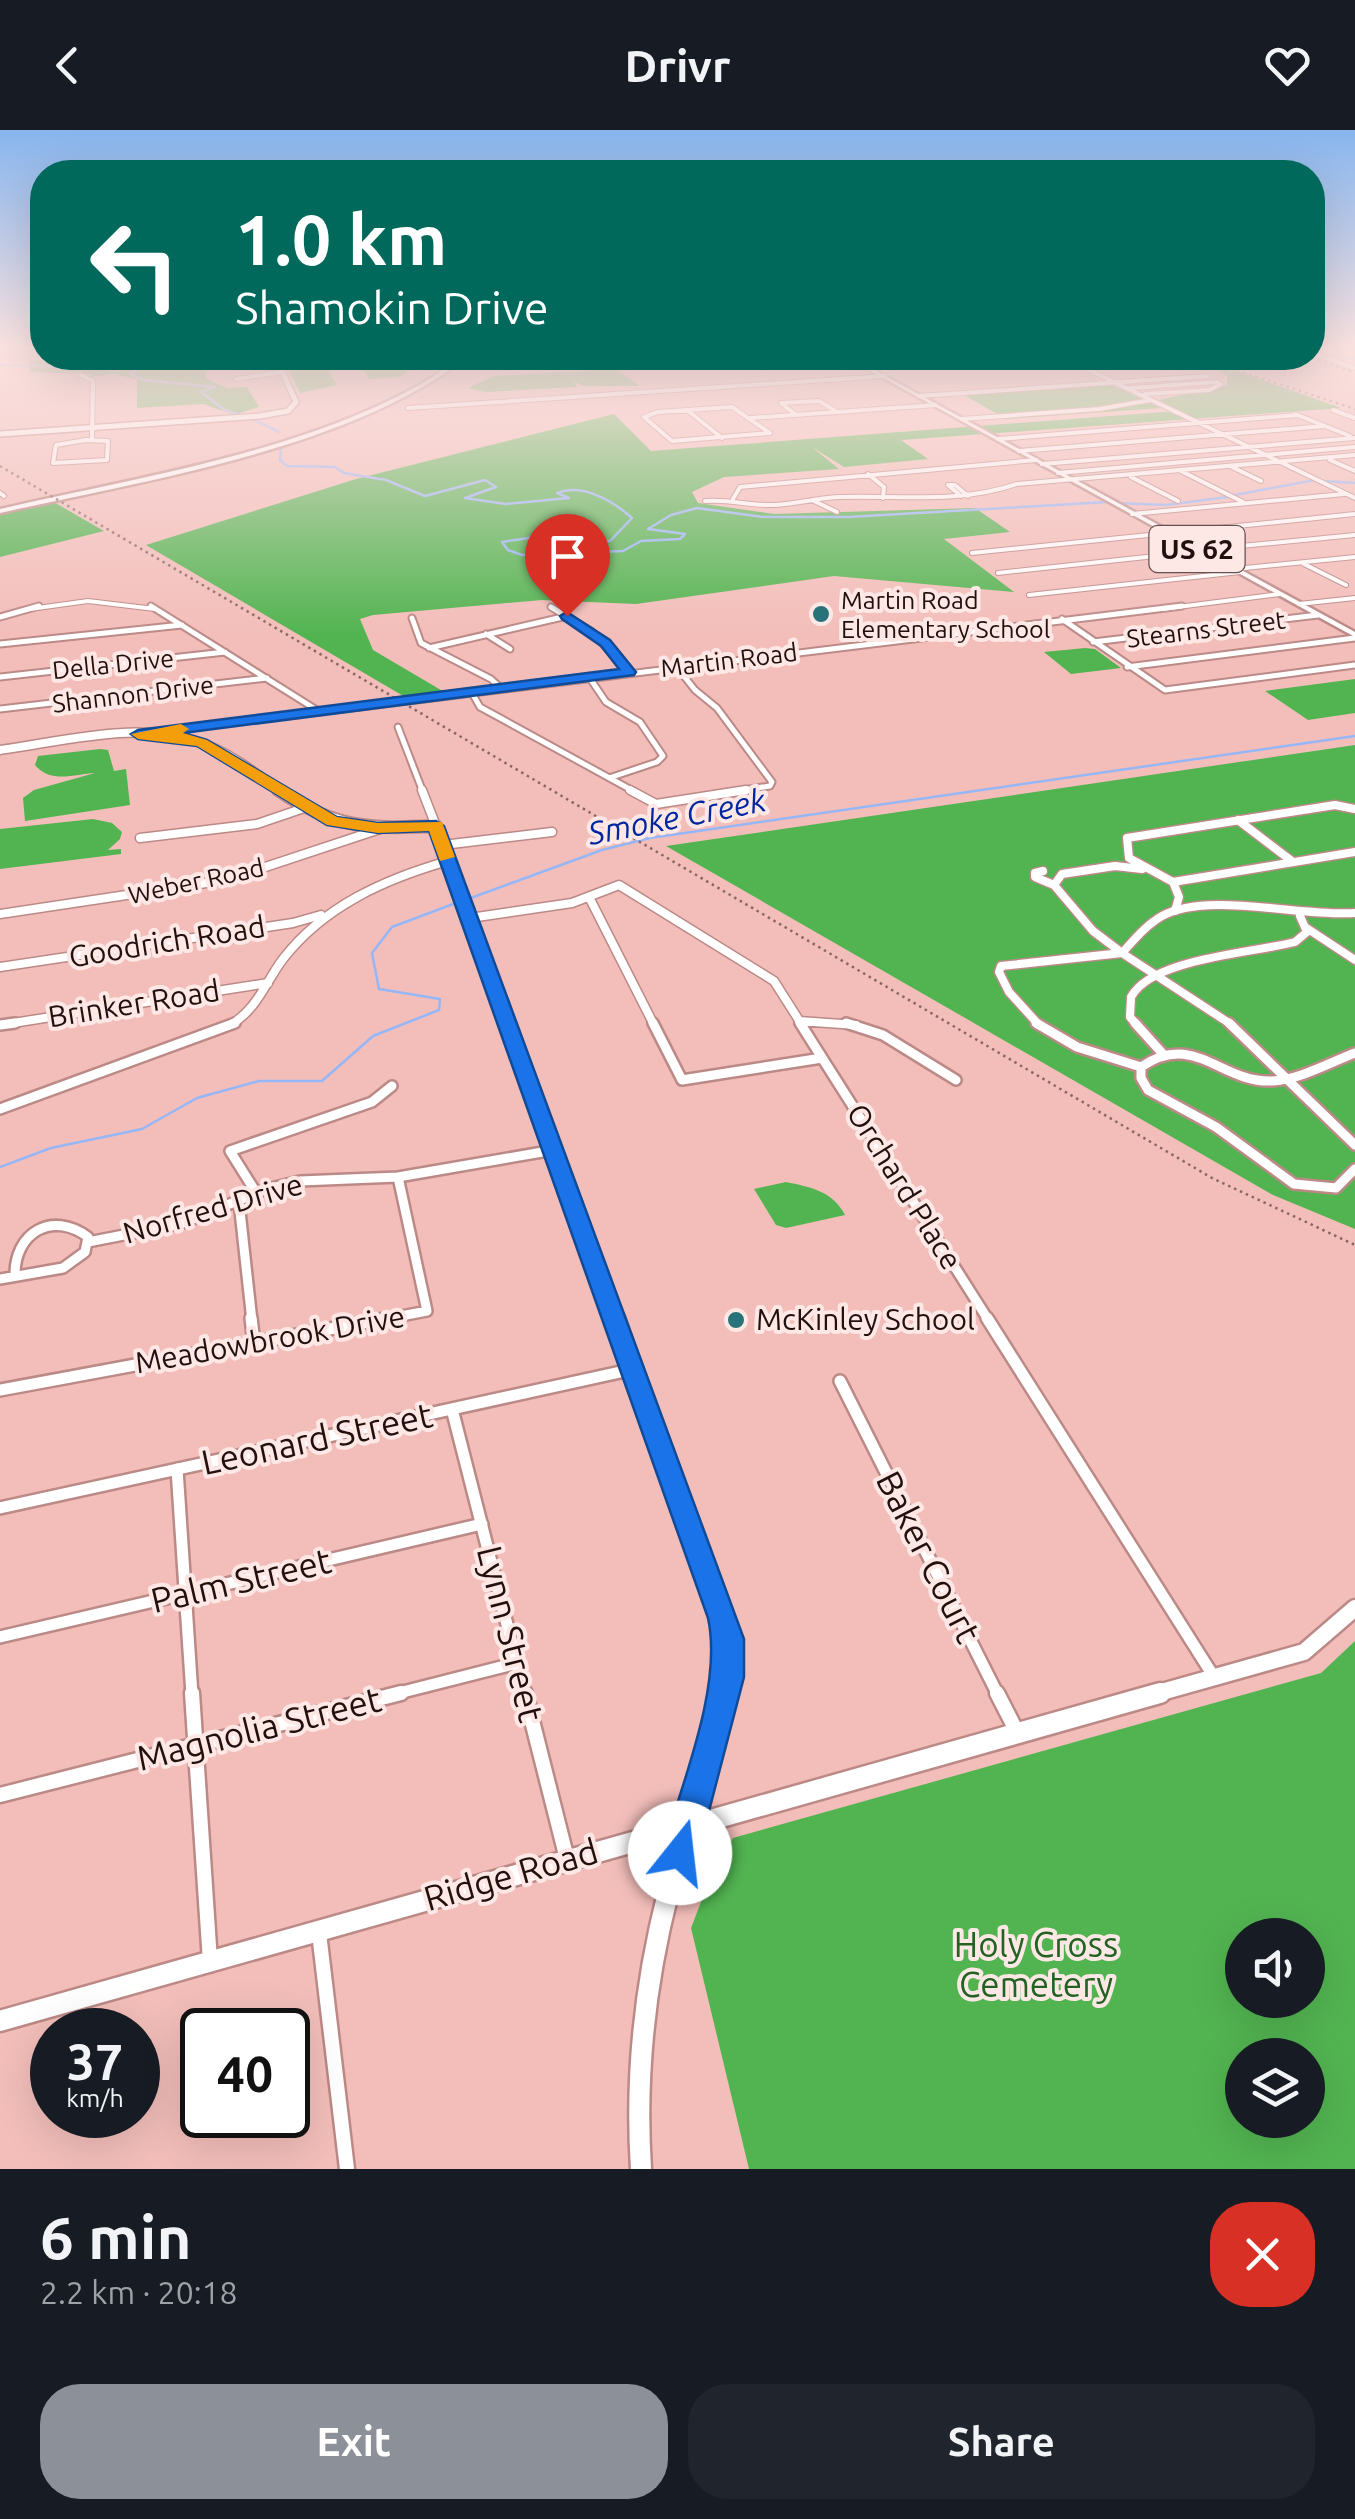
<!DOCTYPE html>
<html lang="en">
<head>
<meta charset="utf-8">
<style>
  :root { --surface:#171b24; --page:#20242c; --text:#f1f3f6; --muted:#9ea1a6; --accent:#8c9099 }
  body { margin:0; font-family:Ubuntu,sans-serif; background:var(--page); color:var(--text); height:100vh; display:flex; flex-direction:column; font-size:38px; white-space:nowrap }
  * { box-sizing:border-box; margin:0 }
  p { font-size:32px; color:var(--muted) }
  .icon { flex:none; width:55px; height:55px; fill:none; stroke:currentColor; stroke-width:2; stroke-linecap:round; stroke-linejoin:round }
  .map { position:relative; height:2039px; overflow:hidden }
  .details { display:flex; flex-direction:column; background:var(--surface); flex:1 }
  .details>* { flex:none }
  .hud { position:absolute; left:30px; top:30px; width:1295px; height:210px; border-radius:40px; box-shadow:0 10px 40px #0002; background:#00695c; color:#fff; overflow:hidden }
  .buttons { position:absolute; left:1225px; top:1788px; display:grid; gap:20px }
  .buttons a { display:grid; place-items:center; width:100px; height:100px; border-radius:50%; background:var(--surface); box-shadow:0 10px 40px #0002; font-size:50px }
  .speed { position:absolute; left:30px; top:1878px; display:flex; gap:20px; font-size:50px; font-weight:700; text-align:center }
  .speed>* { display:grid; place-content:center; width:130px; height:130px; border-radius:50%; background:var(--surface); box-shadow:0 10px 40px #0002; line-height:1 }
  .speed small { font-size:25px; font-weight:400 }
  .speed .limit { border:5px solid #111; border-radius:15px; background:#fff; color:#111 }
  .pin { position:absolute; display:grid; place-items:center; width:85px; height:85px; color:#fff; margin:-102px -42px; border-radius:50% 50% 50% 0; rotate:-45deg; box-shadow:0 0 10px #0007 }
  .pin .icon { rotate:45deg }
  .me { position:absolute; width:110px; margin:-55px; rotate:16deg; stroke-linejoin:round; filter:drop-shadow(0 0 8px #0008) }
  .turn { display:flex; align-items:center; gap:35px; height:210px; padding:0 40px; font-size:45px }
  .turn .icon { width:130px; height:130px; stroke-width:2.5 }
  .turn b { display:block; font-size:70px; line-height:85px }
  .round { display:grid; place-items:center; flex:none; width:105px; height:105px; border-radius:40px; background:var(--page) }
  .head { display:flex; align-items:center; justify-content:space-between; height:170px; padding:0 40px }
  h1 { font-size:60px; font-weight:600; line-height:75px }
  .button { display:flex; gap:20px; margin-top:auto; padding:20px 40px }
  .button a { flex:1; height:115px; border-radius:40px; background:var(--accent); color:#fff; font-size:40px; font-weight:600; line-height:115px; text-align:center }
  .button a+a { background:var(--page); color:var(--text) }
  header { display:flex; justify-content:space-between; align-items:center; height:130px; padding:0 40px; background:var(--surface); font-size:45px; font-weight:600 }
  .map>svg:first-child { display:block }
  .green { fill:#52b451; fill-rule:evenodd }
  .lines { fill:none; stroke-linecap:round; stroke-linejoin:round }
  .stream { stroke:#95b6f7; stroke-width:2.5 }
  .street-far5-casing { stroke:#bb8986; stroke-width:6 }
  .street-far4-casing { stroke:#bb8986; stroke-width:9 }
  .street-far3-casing { stroke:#bb8986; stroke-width:11 }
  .street-far2-casing { stroke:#bb8986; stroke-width:14 }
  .street-far1-casing { stroke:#bb8986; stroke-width:16 }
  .street-casing { stroke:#bb8986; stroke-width:19 }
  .secondary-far5-casing { stroke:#bb8986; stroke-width:8 }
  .secondary-far4-casing { stroke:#bb8986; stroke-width:11 }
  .secondary-far3-casing { stroke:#bb8986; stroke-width:14 }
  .secondary-far2-casing { stroke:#bb8986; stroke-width:18 }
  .secondary-far1-casing { stroke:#bb8986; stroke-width:21 }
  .secondary-casing { stroke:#bb8986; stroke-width:25 }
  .primary-casing { stroke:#bb8986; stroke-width:5 }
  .highway-casing { stroke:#bb8986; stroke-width:5 }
  .street-far5 { stroke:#fff; stroke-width:4 }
  .street-far4 { stroke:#fff; stroke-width:5 }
  .street-far3 { stroke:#fff; stroke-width:8 }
  .street-far2 { stroke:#fff; stroke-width:9 }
  .street-far1 { stroke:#fff; stroke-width:11 }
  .street { stroke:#fff; stroke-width:14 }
  .secondary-far5 { stroke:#fff; stroke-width:5 }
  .secondary-far4 { stroke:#fff; stroke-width:8 }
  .secondary-far3 { stroke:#fff; stroke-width:10 }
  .secondary-far2 { stroke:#fff; stroke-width:12 }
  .secondary-far1 { stroke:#fff; stroke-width:16 }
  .secondary { stroke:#fff; stroke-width:20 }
  .primary { fill:#fff; fill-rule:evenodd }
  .highway { fill:#fff; fill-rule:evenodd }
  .rail { stroke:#8a6764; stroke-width:2.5; stroke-dasharray:2.5 4; stroke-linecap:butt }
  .route { fill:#1a73e8; stroke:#114b97; stroke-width:2.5 }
  .slow { fill:#f59e0b }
  .poi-dot { fill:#287279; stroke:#fee8e6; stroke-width:4 }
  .labels { text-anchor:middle; stroke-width:8; stroke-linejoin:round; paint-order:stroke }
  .far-poi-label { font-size:25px; fill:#22100f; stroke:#fee8e6; text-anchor:start }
  .far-street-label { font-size:25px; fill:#22100f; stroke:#fee8e6 }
  .shield { fill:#fee8e6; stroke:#645150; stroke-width:2.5 }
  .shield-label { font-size:28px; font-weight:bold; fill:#22100f }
  .street-label { font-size:30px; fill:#22100f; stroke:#fee8e6 }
  .poi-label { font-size:30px; fill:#22100f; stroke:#fee8e6; text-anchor:start }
  .water-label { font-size:32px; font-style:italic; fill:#0026a0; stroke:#fee8e6 }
  .near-street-label { font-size:35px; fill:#22100f; stroke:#fee8e6 }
  .near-park-label { font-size:35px; fill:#226323; stroke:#fee8e6 }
</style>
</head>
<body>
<header><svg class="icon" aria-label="back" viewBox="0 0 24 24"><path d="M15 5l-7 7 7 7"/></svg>Drivr<svg class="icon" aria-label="heart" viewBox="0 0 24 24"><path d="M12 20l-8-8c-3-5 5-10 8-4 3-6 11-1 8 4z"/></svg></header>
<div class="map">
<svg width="1355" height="2039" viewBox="0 0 1355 2039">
  <rect width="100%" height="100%" fill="#f3beba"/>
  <path class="green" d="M83,228H137L185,240H207L205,248L227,258L247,257L259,277L234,285L204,274L137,278V249L112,244L91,247V244L30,242V230Z
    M283,228H322L337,255L300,263Z
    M357,228H428L399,247L369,249Z
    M1229,238L1341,278L901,310L928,329L844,337L812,317L839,339L724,347L692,362L698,373L774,384L975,378L1010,402L944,409L1014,462L834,446L636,474L542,470L373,485L360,489L373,520L446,563L405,567L146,415L356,349L614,284L651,321L1177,281L1159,270L1227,255V246L1215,239Z
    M617,239L640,256H584L574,252L577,257L485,262L468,258L494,246Z
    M1110,254L1161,278L1006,289L962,264Z
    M52,371L104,401L0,427V384Z
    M1085,518L1095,519L1121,538L1071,544L1044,522Z
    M1355,549V583L1308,590L1265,561Z
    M1355,615V1099L1273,1065L666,716Z
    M100,619L108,620L114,641L126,639L130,675L25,691L23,668L34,660L95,643C76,644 50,654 35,635L38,626Z
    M93,689L112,693L122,702L120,709L108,720L121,719V724L0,739V699Z
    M786,1052C810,1057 833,1061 845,1085L786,1098L776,1095L754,1059Z
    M1355,1511V2039H749L691,1798L711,1746L733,1708L1321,1543ZM1242,1805H1308V1870H1242ZM1242,1925H1308V1990H1242Z"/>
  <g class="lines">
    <path class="stream" d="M1333,230L1355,228
      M0,235L132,238L135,241L130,244L144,250L215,257L201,262L225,280L240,285
      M252,289L279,302
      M281,315L280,330L287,336L335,337L344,343L386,350L425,366L485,350L496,357L465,368L506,374L569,368L557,363C583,353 613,371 632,388L610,411L529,408L502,412L508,420L522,425L623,421L641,411L680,409L685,404L648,399L671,385L697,378L763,387H848L1108,372
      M1323,351L1355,353
      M1235,365L1315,350
      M1116,373L1166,375L1227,367
      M468,769L602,720L650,708L1355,606
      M0,1037L51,1018L142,999L197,968L259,951H322L373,906L439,880L440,869L379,859L372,823L392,797L461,771"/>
    <g class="street-far5-casing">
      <path id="street-far5" d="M26,218L42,222
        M1312,223L1355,238
        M192,228L211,233L277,231
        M1064,228L1355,368
        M1177,230L1187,234L1144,237L1130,233Z
        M1083,236L1130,233
        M496,240L504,231L546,228
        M81,245L93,251L92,309
        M236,249L282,242
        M1131,258L1218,252
        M1145,264L1209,260L1221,254
        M919,266L1208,246
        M732,277L770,303L672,311L644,287L658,282Z
        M408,278L885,246
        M687,280L722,308
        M1333,280L1355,288
        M1295,284L1350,306
        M796,285L781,273L819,271L837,282
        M751,288L936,275
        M962,289L1099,279L1151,270
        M998,309L1298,285
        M86,310L108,311L107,330L53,333L56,315Z
        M1019,321L1325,296
        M1330,330L1355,341
        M1042,334L1355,308
        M1232,337L1261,351
        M1181,341L1243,372
        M1058,343L1355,317
        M868,344L884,357L883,368
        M1131,347L1178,371
        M0,363L4,366
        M961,366L948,355H955L968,366
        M733,369L740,357L1036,330
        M812,370L837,382
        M705,371C729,369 752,376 775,375C796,374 817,368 838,367C899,365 958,374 1017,354L1355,325
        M1132,384L1344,364
        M1199,420L1355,405
        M972,423L1355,384
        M1304,434L1346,455
        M1235,439L1355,427
        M998,443L1202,421
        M1029,465L1240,442
        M1299,474L1355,468
        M30,479L88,471L155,479
        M1162,479L1280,464"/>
    </g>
    <g class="street-far4-casing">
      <path id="street-far4" d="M151,476L320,582
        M551,477L591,501L629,542
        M0,487L39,476
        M412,488L421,513L491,549L502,559
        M1062,489L1165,560L1355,535
        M486,504L510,519
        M1093,512L1318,485
        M0,514L182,495
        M429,518L567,486
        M676,536L695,560L717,578L772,652L770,656L730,662
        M1127,537L1355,508
        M0,547L225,522
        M589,547L606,572L640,592L663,626L657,632L609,648
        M472,563L480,577L635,662
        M0,579L267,548
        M398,597L423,662
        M156,602L1182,476"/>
    </g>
    <g class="street-far3-casing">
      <path id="street-far3" d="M422,660L436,696
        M630,660L656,674L746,660
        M1355,679L1335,675L1127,708L1129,728L1173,752L1355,722
        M1238,690L1293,732
        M140,708L257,694L307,677
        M443,715L552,702
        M1043,741L1035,743V747L1054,755
        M1173,752L1179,767L1175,781
        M589,767L654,895
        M0,784L226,750L380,699
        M470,788L572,773L619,755L774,851L802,895
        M1305,797L1355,830
        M1122,823L1093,801L1054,755L1062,744L1115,736L1142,739
        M0,837L293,793L321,785
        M799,891L856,895
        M0,895L268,853
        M230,895C257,880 265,853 283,829C324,776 385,749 448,731
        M1039,895L1009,862L999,842L1001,836L1122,823
        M1137,895L1130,887L1131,867C1152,828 1254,823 1295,812L1307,802L1300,786
        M1232,895L1122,823C1134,810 1146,795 1162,786C1208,761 1301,787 1355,783"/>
    </g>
    <g class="street-far2-casing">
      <path id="street-far2" d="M653,893L682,950L822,928
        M800,893L989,1191
        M846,893L883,905L956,950
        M1036,893L1077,917L1141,937V948L1148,960L1216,997L1294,1054L1336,1058L1355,1039
        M1135,893L1163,924
        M1229,893L1355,1015
        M0,895L15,893
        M1141,937C1195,900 1221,954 1273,951C1301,949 1329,933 1355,923
        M0,979L235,893
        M257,1064L230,1021L372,972L392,956
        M239,1072L252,1191
        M88,1112L180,1094L267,1059L300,1051L398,1047L554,1020
        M0,1149L63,1138L85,1122L88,1107C52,1080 14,1103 15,1146
        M375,1191L427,1181L398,1047"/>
    </g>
    <g class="street-far1-casing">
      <path id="street-far1" d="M251,1188L254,1213
        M987,1188L1214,1547
        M840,1251L998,1565
        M0,1260L389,1188
        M452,1279L525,1565
        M177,1339L192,1565
        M0,1378L634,1239
        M0,1507L482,1394
        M391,1565L517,1533"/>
    </g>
    <g class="street-casing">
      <path id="street" d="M192,1563L210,1831
        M525,1563L567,1729
        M997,1563L1017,1602
        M0,1665L401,1563
        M319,1803L347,2039"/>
    </g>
    <g class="secondary-far5-casing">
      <path id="secondary-far5" d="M276,228L296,272
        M0,304L260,286L288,281L296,272"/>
    </g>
    <g class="secondary-far4-casing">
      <path id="secondary-far4" d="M0,620C67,611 144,588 209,616C236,627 259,646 282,662"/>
    </g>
    <g class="secondary-far3-casing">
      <path id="secondary-far3" d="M278,660C335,699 369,699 436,696L509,895"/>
    </g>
    <g class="secondary-far2-casing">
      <path id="secondary-far2" d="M508,893L616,1191"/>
    </g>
    <g class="secondary-far1-casing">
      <path id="secondary-far1" d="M616,1188L728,1509L724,1565
        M1151,1565L1304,1522L1355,1478"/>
    </g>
    <g class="secondary-casing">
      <path id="secondary" d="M0,1891L1160,1563
        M641,2039C635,1947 645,1853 668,1763C685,1696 710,1631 725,1563"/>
    </g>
    <g class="primary-casing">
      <path id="primary" d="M847,228H852L1355,502V507Z"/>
    </g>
    <g class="highway-casing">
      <path id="highway" d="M460,228H466C347,320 145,350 0,383V379C135,348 293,324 416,257C431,249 446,237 460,228Z"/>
    </g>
    <use href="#street-far5" class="street-far5"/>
    <use href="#street-far4" class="street-far4"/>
    <use href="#street-far3" class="street-far3"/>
    <use href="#street-far2" class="street-far2"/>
    <use href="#street-far1" class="street-far1"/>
    <use href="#street" class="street"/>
    <use href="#secondary-far5" class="secondary-far5"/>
    <use href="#secondary-far4" class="secondary-far4"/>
    <use href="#secondary-far3" class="secondary-far3"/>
    <use href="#secondary-far2" class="secondary-far2"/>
    <use href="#secondary-far1" class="secondary-far1"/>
    <use href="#secondary" class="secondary"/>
    <use href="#primary" class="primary"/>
    <use href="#highway" class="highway"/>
    <path class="rail" d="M1200,228L1355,279
      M1312,228L1355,243
      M0,336L1212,1048L1355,1115"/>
  </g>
  <linearGradient id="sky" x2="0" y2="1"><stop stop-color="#87b5ee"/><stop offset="0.43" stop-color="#fae2e0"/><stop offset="1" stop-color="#fae2e0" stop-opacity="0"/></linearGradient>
  <rect width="1355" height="504" fill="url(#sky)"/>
  <path class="route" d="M567,482L610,510L636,542L634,545L183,603L207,610L337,687L378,693L436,691L444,696L744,1509V1547L698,1723L693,1736L680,1741L667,1736L662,1723C681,1655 723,1557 708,1488L429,701L378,703L327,695L197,616L138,609L131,604L138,600L619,539L601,516L562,489L560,486Z"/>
  <path class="slow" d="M181,594L189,599L183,603L207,610L337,687L378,693L442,692L455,727L440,731L429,701L378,703L327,695L197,616L138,609L131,604Z"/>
  <g class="poi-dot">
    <circle cx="821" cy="484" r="10"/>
    <circle cx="736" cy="1190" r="10"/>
  </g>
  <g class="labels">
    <g class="far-poi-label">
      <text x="841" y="479">Martin Road<tspan x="841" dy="29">Elementary School</tspan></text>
    </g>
    <g class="far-street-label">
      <text transform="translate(1206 499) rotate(-7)" y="9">Stearns Street</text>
      <text transform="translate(729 530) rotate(-7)" y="9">Martin Road</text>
      <text transform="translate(113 534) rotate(-6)" y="9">Della Drive</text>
      <text transform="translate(133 564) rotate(-7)" y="9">Shannon Drive</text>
      <text transform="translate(196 751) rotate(-12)" y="9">Weber Road</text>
    </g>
    <rect class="shield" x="1149.5" y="396" width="95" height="46" rx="8"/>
    <g class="shield-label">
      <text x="1197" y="429">US 62</text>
    </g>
    <g class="street-label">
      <text transform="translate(167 812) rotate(-9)" y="10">Goodrich Road</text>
      <text transform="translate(134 874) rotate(-9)" y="10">Brinker Road</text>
      <text transform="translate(904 1057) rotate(58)" y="10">Orchard Place</text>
      <text transform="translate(213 1079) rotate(-16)" y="10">Norfred Drive</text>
      <text transform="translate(270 1210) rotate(-10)" y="10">Meadowbrook Drive</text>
    </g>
    <g class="poi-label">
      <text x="756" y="1200">McKinley School</text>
    </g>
    <g class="water-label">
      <text transform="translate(677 687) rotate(-11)" y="11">Smoke Creek</text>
    </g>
    <g class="near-street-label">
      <text transform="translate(317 1309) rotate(-12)" y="12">Leonard Street</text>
      <text transform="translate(928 1427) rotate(63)" y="12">Baker Court</text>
      <text transform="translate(241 1451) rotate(-13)" y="12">Palm Street</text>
      <text transform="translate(510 1504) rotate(76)" y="12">Lynn Street</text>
      <text transform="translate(259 1599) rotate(-14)" y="12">Magnolia Street</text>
      <text transform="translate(511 1745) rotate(-16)" y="12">Ridge Road</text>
    </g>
    <g class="near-park-label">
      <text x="1036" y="1827">Holy Cross<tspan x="1036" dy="40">Cemetery</tspan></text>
    </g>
  </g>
</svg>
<div class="buttons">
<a><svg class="icon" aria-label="sound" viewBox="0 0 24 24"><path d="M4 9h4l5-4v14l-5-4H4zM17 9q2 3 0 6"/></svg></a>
<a><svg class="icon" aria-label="layers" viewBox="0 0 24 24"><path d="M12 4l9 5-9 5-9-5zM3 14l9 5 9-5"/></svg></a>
</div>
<div class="speed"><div>37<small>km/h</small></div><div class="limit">40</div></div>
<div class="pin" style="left:567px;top:486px;background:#d93025"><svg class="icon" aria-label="arrive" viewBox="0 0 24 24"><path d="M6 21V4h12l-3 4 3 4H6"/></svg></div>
<svg class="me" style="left:680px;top:1723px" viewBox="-20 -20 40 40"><circle r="19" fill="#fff"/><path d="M0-13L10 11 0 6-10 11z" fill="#1a73e8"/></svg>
<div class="hud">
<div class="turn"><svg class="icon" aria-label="left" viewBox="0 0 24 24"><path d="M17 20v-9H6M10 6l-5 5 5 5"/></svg><div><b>1.0 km</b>Shamokin Drive</div></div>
</div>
</div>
<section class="details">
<div class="head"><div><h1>6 min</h1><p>2.2 km · 20:18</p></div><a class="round" style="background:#d93025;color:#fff"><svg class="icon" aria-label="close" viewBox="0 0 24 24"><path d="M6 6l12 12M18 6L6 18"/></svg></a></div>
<div class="button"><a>Exit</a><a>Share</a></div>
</section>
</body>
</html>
